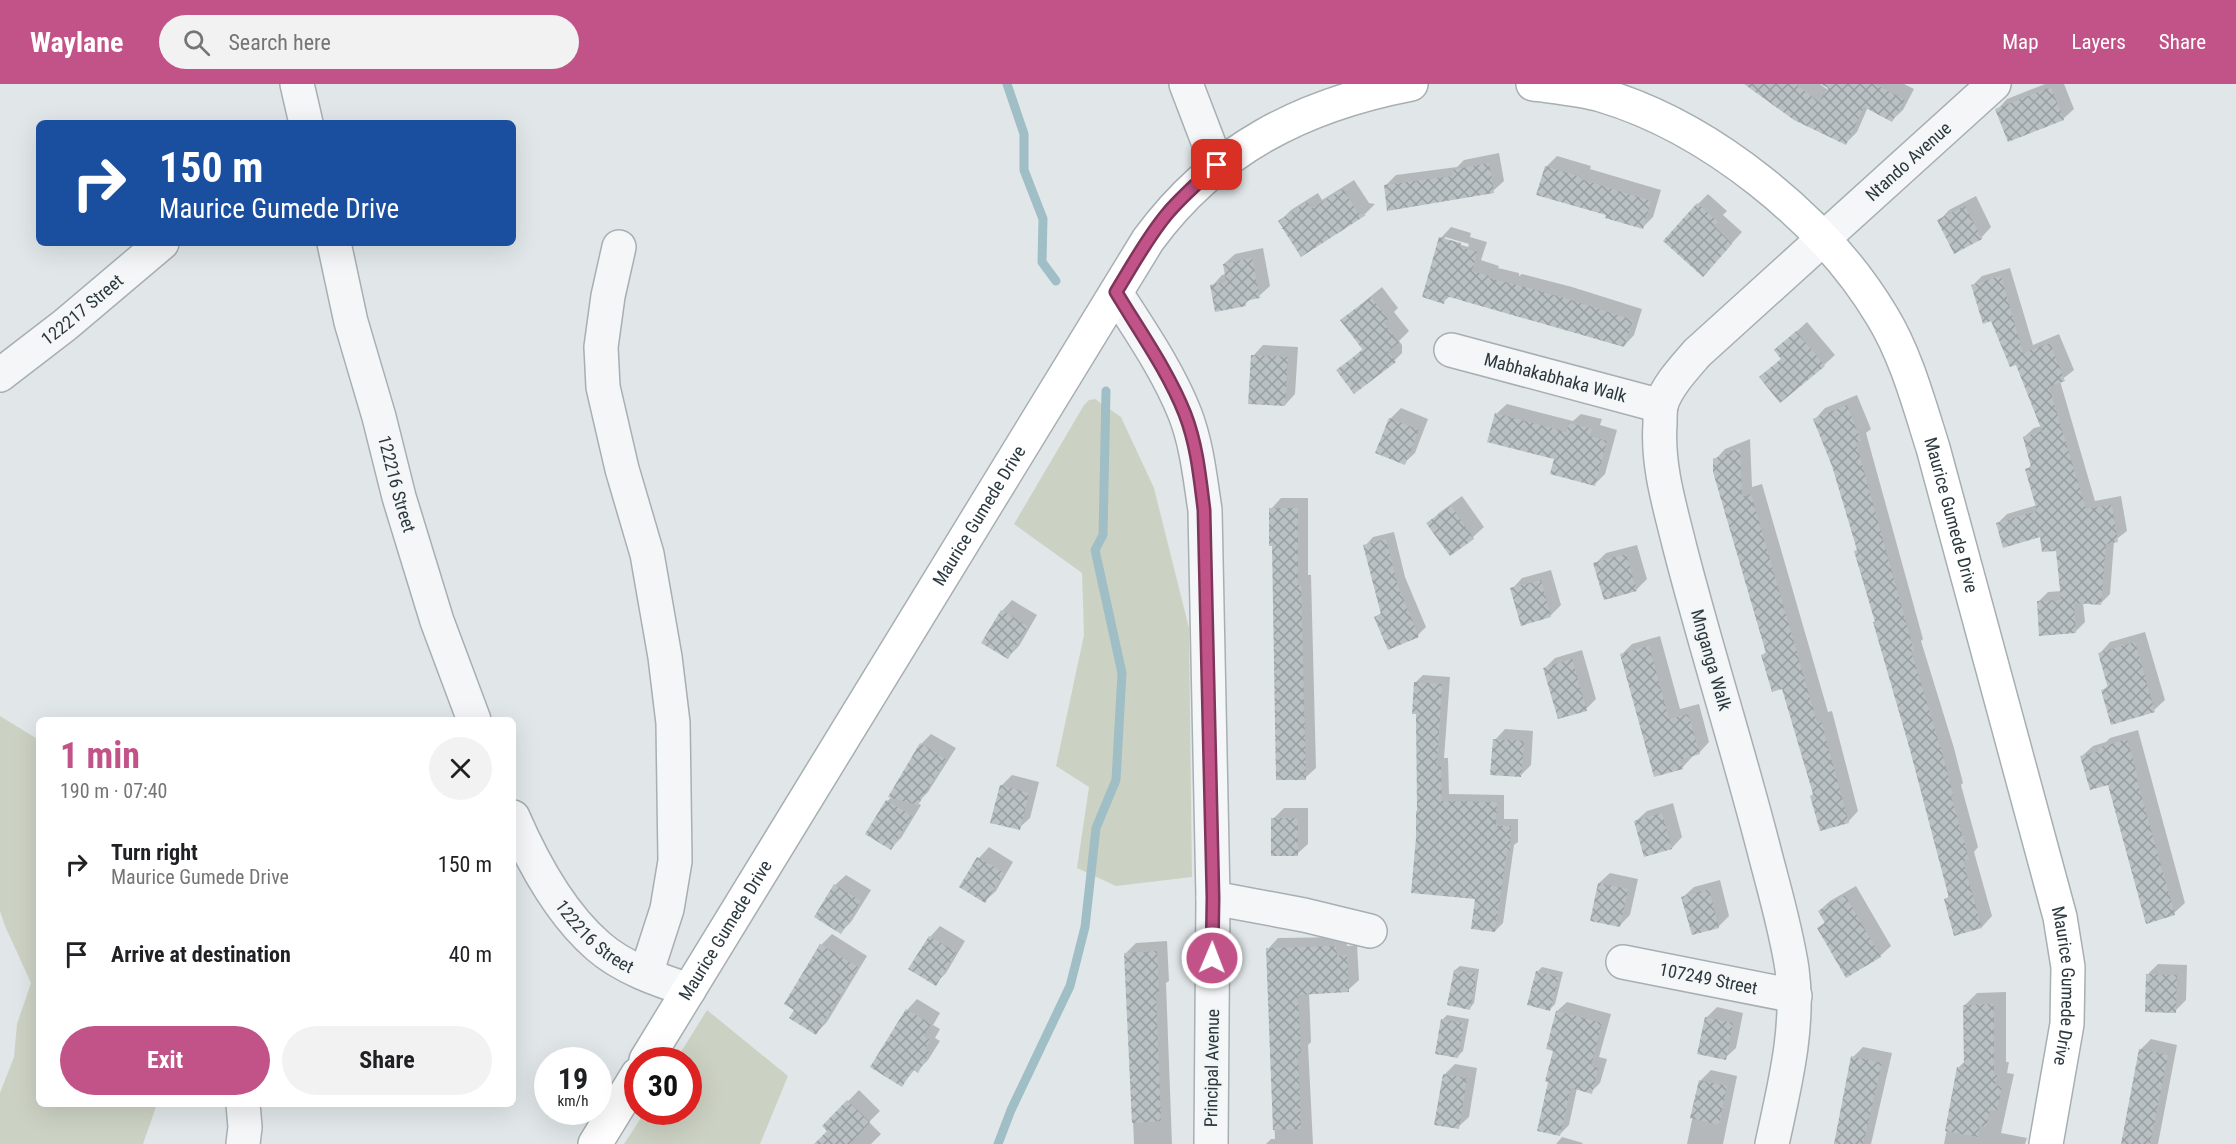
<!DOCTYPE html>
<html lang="en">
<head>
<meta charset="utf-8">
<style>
  :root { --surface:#fff; --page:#f2f2f2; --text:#202124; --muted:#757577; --accent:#c15389 }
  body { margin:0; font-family:"Roboto Condensed",sans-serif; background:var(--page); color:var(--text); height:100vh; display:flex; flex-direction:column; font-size:22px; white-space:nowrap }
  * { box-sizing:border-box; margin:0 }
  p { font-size:20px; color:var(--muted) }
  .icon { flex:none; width:33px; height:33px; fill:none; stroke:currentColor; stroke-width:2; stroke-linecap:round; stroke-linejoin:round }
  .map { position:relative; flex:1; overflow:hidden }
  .side { position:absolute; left:36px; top:633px; width:480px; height:390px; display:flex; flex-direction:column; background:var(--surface); border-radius:9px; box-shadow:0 6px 24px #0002 }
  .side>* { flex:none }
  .hud { position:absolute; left:36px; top:36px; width:480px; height:126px; border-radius:9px; box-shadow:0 6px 24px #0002; background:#1a4fa0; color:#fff; overflow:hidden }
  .speed { position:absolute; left:534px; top:963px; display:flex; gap:12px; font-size:30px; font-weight:700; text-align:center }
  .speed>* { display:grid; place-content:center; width:78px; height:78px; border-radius:50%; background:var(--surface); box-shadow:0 6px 24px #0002; line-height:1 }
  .speed small { font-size:15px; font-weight:400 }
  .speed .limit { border:9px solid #d22; background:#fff; color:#111 }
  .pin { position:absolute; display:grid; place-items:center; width:51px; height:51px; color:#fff; margin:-26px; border-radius:12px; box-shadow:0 3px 9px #0006 }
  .me { position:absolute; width:66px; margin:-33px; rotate:1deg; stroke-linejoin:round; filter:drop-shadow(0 0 4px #0008) }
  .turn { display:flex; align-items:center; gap:21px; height:126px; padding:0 24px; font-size:27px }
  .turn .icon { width:78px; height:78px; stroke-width:2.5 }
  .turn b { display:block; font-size:42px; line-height:51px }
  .round { display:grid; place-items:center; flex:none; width:63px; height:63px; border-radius:32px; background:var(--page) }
  .head { display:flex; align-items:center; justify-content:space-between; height:102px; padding:0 24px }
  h1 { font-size:36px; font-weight:700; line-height:45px; color:var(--accent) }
  .cta { display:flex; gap:12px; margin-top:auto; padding:12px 24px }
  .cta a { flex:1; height:69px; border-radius:36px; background:var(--accent); color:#fff; font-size:24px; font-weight:700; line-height:69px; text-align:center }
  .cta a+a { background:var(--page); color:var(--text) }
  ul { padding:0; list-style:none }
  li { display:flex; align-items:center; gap:18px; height:90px; padding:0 24px }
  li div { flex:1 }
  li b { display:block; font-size:22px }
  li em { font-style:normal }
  header { display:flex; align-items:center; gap:36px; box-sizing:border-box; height:84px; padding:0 30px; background:var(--accent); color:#fff }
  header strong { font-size:28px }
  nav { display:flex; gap:33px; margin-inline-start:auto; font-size:21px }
  .search { width:420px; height:54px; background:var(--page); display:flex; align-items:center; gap:15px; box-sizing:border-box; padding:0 21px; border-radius:33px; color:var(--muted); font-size:22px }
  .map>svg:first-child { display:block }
  .green { fill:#ccd2c3 }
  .shadow { fill:#0003; fill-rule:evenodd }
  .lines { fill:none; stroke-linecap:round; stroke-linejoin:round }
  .stream { stroke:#a0bec5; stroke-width:9 }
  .building { fill:url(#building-cross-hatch) }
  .street-casing { stroke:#a7afb3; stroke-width:36 }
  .secondary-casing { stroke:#a7afb3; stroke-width:36 }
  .street { stroke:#f4f6f7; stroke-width:33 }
  .secondary { stroke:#fff; stroke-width:33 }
  .route-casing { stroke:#7d3659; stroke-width:15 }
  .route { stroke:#c15389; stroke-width:10 }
  .labels { text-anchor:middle; stroke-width:4.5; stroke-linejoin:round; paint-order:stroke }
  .street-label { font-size:18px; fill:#2b393f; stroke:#f1f5f6 }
</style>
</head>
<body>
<header>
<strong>Waylane</strong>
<div class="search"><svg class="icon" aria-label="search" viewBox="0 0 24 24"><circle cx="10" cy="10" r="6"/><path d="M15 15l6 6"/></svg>Search here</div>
<nav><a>Map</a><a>Layers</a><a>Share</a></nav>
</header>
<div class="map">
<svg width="2236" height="1060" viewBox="0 0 2236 1060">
  <defs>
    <pattern id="building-cross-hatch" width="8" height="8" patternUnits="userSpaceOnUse" patternTransform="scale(1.5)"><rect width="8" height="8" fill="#b9c1c5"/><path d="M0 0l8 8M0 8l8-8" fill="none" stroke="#979ea1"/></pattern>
  </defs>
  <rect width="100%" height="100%" fill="#e1e7e9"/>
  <path class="green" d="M1095,315L1121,333L1154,404L1189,544L1192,793L1116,802L1077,784L1089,703L1056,682L1084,551L1082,489L1014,440L1084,321L1089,316Z
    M0,632L39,656V1020H157L143,1060H0V1009L14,973L17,940L31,899L5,842L0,827Z
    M707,926L788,992L760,1060H624L645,1028H688V976H676Z"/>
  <path class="shadow" d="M1761,0H1820L1828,6L1832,0H1904L1914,5L1903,26L1892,36L1868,23L1857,48L1846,59Z
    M2045,0H2064L2074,25L2063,35L1997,26L2007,15Z
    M1499,69L1504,97L1493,107L1385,102L1396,91L1457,83L1464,76Z
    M1557,72L1591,82L1590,85L1661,106L1653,133L1642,144L1608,130L1546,83Z
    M1354,96L1369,119L1375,120L1365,130L1302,171L1280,137L1291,126L1318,109L1322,116Z
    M1708,110L1727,127L1723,131L1742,148L1713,180L1698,120Z
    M1976,112L1991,143L1981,154L1939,137L1949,126Z
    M1451,143L1471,149L1470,153L1487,158L1481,176L1499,182L1498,184L1519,189V192L1522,190L1572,203L1642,225L1634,251L1624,262L1450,212L1443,218L1441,154ZM1445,153L1469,160L1468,163L1445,156Z
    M1263,164L1270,202L1259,212L1252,214L1245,220L1212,202L1222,191L1226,190L1224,180L1235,170Z
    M2010,184L2033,261L2059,250L2074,286L2060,297L2095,417L2121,412L2127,447L2114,457L2110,510L2100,520L2083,519L2085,538L2075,548L2038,518L2048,508L2062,507L2058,465L2042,451L1997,440L2007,430L2037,421L2027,386L2032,380L2024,353L2034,344L2042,342L2017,279L1973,201L1982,192Z
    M1382,203L1398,224L1394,228L1409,247L1399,257L1402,261V269L1391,280L1338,286L1364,264L1342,236Z
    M1807,238L1835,271L1824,281L1765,290L1782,274L1776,266Z
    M1263,261L1298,263L1295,310L1285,321L1253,272Z
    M1857,311L1871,345L1866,349L1923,555L1921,557L1954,664L1963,699L1961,701L1978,763L1974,768L1992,832L1982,843L1945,816L1950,811L1858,465L1833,382L1815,335L1825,324Z
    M1507,320L1573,337L1581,330L1602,335L1600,341L1617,346L1605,390L1595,400L1556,374L1496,330Z
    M1401,324L1428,335L1415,369L1404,379L1390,335Z
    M1750,355L1752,403L1762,400L1828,628L1832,627L1858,727L1848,738L1815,709L1783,603L1763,571L1767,567L1715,376L1725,365Z
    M1462,412L1484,443L1473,453L1450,470L1428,440L1439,429Z
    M1281,414H1308V491H1311L1316,684L1305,694L1271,425Z
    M1394,448L1405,493L1426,543L1418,551L1376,533L1382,528L1365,462L1373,453Z
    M1637,461L1647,495L1636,506L1595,480L1606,469Z
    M1551,486L1561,521L1550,532L1512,505L1522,494Z
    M1012,516L1037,531L1019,562L1008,573L1002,527Z
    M2145,548L2165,616L2154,626L2102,607L2109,601L2100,569L2110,558Z
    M1660,552L1680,625L1699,620L1709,658L1699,669L1692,671V673L1682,684L1621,571L1632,560Z
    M1582,566L1596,615L1586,625L1544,585L1555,574Z
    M1423,591L1450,593L1444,674H1448L1449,710L1504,711V735H1518V758L1514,761L1503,839L1495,847L1477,813L1419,726L1415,599Z
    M1505,645L1533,647L1531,681L1520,692L1495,656Z
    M2138,646L2185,819L2174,829L2109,699L2082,672L2093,662L2106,658L2110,654Z
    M931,650L956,664L928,708L917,719L921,721L901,754L891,764L887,717L892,713L921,660Z
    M1012,691L1039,698L1030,734L1019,744L1001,702Z
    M1673,719L1682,753L1672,764L1636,737L1647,727Z
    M1284,724H1308V760L1297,770L1273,735Z
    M989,763L1013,778L996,807L985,817L961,803L979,774Z
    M1610,789L1638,795L1630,831L1620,841L1599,799Z
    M846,791L871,806L851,838L841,848L835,801Z
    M1720,796L1729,832L1719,842L1693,850L1683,813L1694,803Z
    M1856,802L1891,862L1880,872L1819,844L1825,838L1819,827L1830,817Z
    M940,842L965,857L946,889L935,900L930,853Z
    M832,850L867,872L827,938L816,949L796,926L786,920L821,861Z
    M1346,853L1347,862L1357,861L1359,896L1348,906L1309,908L1311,958L1308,961L1313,1060H1266L1271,1055H1275L1268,865L1278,854Z
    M1167,857L1169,897L1166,899L1172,1060H1134L1126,869L1136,859Z
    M2158,880L2187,881L2186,916L2175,927L2147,891Z
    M1460,882L1479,885L1474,919L1470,924L1455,886Z
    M1542,883L1563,888L1555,920L1550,925L1537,888Z
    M2006,908V978H2009L2007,989L2014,990L2001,1049L2027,1054L2025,1060H1944L1959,983L1965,977V921L1977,909Z
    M917,915L940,929L933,941L940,945L935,954L940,957L928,976L917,987L915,985L902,1001L872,983L907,926Z
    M1567,918L1611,930L1599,973L1607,975L1600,999L1591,1008L1577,1004L1569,1041L1560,1050L1555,966L1548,964L1557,927Z
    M1717,923L1743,929L1736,964L1725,974L1706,934Z
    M1447,931L1469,935L1463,967L1458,972L1442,936Z
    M2151,955L2177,961L2158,1060H2122L2140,966Z
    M1863,963L1892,969L1871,1060H1835L1853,973Z
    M1455,980L1477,984L1469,1033L1458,1043L1444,991Z
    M1711,986L1737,992L1723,1060H1687L1700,997Z
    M859,1006L880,1027L869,1038L881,1050L871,1060H816L829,1047L824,1042Z
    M1562,1053L1583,1059L1582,1060H1556Z"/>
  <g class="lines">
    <path class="stream" d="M1007,0L1024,50V86L1043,135L1042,178L1056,197
      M998,1060L1011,1026L1070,902L1085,843L1096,744L1116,696L1122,589L1095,466L1103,451L1106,307"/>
  </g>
  <path class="building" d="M1744,0H1795L1819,18L1828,4L1821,0H1875L1905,16L1892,38L1864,23L1846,61L1794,36Z
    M2051,3L2064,36L2008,58L1995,25Z
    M1489,79L1494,109L1387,127L1384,101L1453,92L1452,86Z
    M1545,82L1581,93L1580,95L1651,117L1643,145L1605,134L1606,131L1536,111Z
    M1343,105L1358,129L1366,131L1301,173L1283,145H1280L1283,144L1278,137L1307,118L1311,125Z
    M1697,119L1718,138L1714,142L1732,160L1703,193L1663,157Z
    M1965,122L1982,155L1954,170L1937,136Z
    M1439,153L1461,159L1460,163L1477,168L1472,187L1489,192L1488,194L1509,199V201L1510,199L1561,213L1633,236L1624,263L1446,212L1444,220L1422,213Z
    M1252,174L1260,214L1245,217L1246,222L1215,228L1210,201L1226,198L1223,180Z
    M2001,192L2023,269L2050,259L2065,297L2049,303L2086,425L2112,421L2118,458L2106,460L2101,521L2074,519L2076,549L2039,552L2037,517L2061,516L2056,467L2042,468L2040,453L2003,464L1996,439L2037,427L2025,385L2031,383L2023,353L2042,347L2016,281L2010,283L1991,237L1983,240L1971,201Z
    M1371,213L1388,235L1384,239L1399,259L1388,267L1396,278L1354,310L1336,286L1363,266L1340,236Z
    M1796,247L1825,282L1780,319L1759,293L1781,275L1774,266Z
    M1251,271L1288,273L1285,322L1248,320Z
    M1847,321L1861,357L1856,359L1914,567H1911L1944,675L1953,711L1951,712L1969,775L1963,777L1982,844L1954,852L1944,815L1949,814L1910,666L1873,538H1875L1854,467L1857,466L1832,382L1813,335Z
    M1495,329L1566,348L1569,339L1592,345L1590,352L1607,357L1595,402L1550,390L1554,375L1487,358Z
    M1389,334L1419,346L1405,381L1375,369Z
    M1740,364L1742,413L1751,410L1817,638L1821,637L1849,739L1820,747L1810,712L1813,710L1782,605L1772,608L1761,571L1766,569L1713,388V375Z
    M1451,422L1474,455L1450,472L1426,439Z
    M1269,424H1298V501H1301L1306,696H1276L1272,462H1269Z
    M1386,455L1398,502L1419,553L1388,566L1374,533L1381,530L1363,461Z
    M1626,470L1637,507L1604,516L1593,479Z
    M1541,496L1551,533L1521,542L1510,504Z
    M1001,526L1028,542L1008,575L981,559Z
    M2135,558L2155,628L2111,641L2101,606L2108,604L2098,569Z
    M1649,562L1669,635L1688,630L1700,670L1680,676L1683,685L1654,693L1620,570Z
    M1572,575L1587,627L1558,635L1543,584Z
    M1414,598L1442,600L1437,682L1441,681L1442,717L1497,718L1496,742H1511L1510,767H1507L1495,848L1471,845L1475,815L1411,809L1416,754V727H1417L1416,630H1412Z
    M1493,655L1524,657L1521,693L1490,691Z
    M2127,655L2138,693H2136L2175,831L2146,840L2108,701L2090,706L2080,672L2099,667L2098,664Z
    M920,659L946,675L918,721L888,713Z
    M1000,701L1029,709L1020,746L990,739Z
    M886,716L912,732L891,766L865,750Z
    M1662,729L1672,765L1644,773L1634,737Z
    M1271,734H1298V772H1271Z
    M977,773L1004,789L985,819L959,803Z
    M1598,799L1628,805L1620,843L1590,837Z
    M834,800L861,817L841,850L814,833Z
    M1709,805L1719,844L1692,851L1681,813Z
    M1845,811L1881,873L1846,894L1817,844L1825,839L1818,827Z
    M929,852L956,868L936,902L908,885Z
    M820,860L858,883L816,951L789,934L794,926L784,920Z
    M1336,862L1337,872L1347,871L1349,908L1298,911L1301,970H1298L1301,1045L1273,1046L1266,864Z
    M1157,867L1159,909H1156L1161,1037L1132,1039L1124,869Z
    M1454,886L1477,890L1470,926L1447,921Z
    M1536,887L1559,893L1550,927L1527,921Z
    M2146,890L2177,891L2176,929L2145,928Z
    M1994,920V990L1997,991L1995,1001L2002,1003L1997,1027L1990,1026L1986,1043L1980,1041L1978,1053L1945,1047L1957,983L1964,984L1963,921Z
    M906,925L931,940L924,952L930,956L925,965L930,968L918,989L913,985L902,1003L870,983Z
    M1556,927L1602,939L1591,982L1598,984L1592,1010L1571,1004L1560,1052L1537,1047L1548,998L1545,997L1553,967L1546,965Z
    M1705,933L1733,939L1726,976L1697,970Z
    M1441,935L1464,939L1458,974L1435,970Z
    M2139,965L2168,971L2150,1060H2121Z
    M1851,972L1882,979L1863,1060H1834Z
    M1443,990L1467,994L1459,1045L1434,1041Z
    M1699,996L1727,1002L1719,1041L1690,1034Z
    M847,1016L870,1038L850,1060H814L827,1047L822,1042Z"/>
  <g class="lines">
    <g class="street-casing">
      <g id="street">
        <path d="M297,0L306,39"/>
        <path d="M1186,0L1217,81"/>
        <path id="s1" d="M334,159L351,238L379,333L399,413L437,537L474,636"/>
        <path d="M619,163L608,212L601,263L603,303L622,385L647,470L665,573L673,639L675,777L667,825L646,890"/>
        <path d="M1116,209C1141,248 1168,287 1185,330C1197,361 1200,394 1205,426L1213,814L1211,1060"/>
        <path id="s2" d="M1451,266L1661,322"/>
        <path id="s3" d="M0,291L65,241L162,159"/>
        <path id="s4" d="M513,733C533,779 560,829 598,862C623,884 658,896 689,906"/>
        <path d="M1213,814L1304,831L1370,847"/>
        <path id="s5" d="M1623,878L1795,912"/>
        <path d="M243,1020L245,1043L243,1060"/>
        <path id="s6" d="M1772,1060C1784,1004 1800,943 1792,885C1786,845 1774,805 1764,766C1738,665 1706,565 1680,464C1670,423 1657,382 1660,340C1660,334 1660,327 1661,321C1667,302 1684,284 1697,269L1994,0"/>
      </g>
    </g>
    <g class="secondary-casing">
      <g id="secondary">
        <path id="s7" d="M1533,0C1555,3 1579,5 1601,11C1709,43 1824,135 1882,232C1906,271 1919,320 1933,364L2060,833L2068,883L2067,940L2046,1060"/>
        <path id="s8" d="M646,976L1148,156C1215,65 1302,21 1411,0"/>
        <path d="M595,1060L638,990"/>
      </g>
    </g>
    <use href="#street" class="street"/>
    <use href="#secondary" class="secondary"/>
  </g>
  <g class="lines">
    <g class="route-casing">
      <path id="route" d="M1212,874L1213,814L1204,426C1200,394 1197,361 1185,330C1168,287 1140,248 1116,208C1132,182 1147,154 1167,130C1182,112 1200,97 1217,81"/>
    </g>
    <use href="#route" class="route"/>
  </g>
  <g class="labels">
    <g class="street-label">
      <text dy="6" stroke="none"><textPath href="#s6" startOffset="1107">Ntando Avenue</textPath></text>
      <text dy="6" stroke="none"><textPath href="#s3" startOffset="105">122217 Street</textPath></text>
      <text dy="6" stroke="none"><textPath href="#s2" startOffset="108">Mabhakabhaka Walk</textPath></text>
      <text dy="6" stroke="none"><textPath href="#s1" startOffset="249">122216 Street</textPath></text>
      <text dy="6" stroke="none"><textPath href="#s7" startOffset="645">Maurice Gumede Drive</textPath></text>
      <text dy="6" stroke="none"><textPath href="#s8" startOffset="638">Maurice Gumede Drive</textPath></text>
      <text transform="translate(1711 576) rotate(74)" y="6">Mnganga Walk</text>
      <text dy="6" stroke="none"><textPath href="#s8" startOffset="152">Maurice Gumede Drive</textPath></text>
      <text dy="6" stroke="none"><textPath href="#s4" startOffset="147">122216 Street</textPath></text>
      <text dy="6" stroke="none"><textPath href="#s5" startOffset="87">107249 Street</textPath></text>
      <text dy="6" stroke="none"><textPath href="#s7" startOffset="1131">Maurice Gumede Drive</textPath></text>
      <text transform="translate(1212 984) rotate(-89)" y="6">Principal Avenue</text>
    </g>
  </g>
</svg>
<div class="speed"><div>19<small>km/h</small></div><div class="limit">30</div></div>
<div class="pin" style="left:1217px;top:81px;background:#d93025"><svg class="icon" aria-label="arrive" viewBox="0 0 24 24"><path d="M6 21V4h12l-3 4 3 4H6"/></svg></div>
<svg class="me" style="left:1212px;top:874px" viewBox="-20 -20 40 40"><circle r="17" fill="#c15389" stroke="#fff" stroke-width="3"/><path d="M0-11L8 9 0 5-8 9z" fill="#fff"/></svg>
<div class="hud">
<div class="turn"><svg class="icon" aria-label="right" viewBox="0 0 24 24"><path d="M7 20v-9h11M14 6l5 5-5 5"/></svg><div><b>150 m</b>Maurice Gumede Drive</div></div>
</div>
<section class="side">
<div class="head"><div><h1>1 min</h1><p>190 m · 07:40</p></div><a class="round"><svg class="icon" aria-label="close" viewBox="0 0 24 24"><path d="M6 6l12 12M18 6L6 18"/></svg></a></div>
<ul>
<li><svg class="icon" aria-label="right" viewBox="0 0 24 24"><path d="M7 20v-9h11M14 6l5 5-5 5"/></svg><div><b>Turn right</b><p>Maurice Gumede Drive</p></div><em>150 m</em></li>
<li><svg class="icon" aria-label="arrive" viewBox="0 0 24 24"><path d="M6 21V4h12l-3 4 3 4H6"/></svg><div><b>Arrive at destination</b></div><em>40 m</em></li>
</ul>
<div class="cta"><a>Exit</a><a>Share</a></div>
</section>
</div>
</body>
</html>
